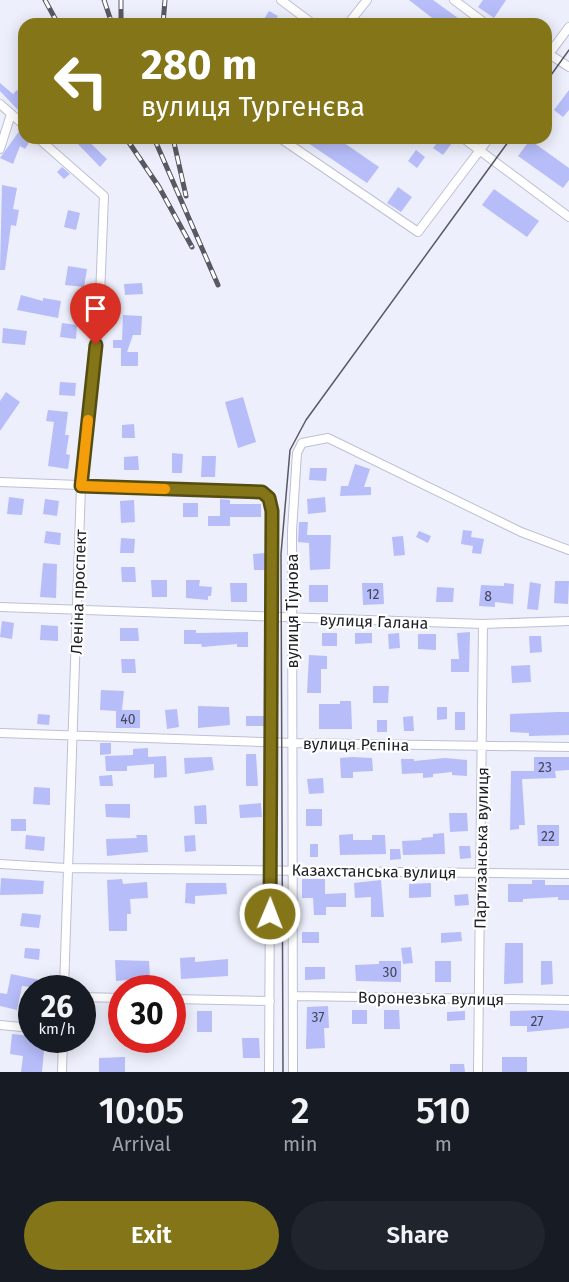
<!DOCTYPE html>
<html lang="en">
<head>
<meta charset="utf-8">
<style>
  :root { --surface:#171b24; --page:#20242c; --text:#f1f3f6; --muted:#9ea1a6; --accent:#837518 }
  body { margin:0; font-family:"Fira Sans",sans-serif; background:var(--page); color:var(--text); height:100vh; display:flex; flex-direction:column; font-size:22px; white-space:nowrap }
  * { box-sizing:border-box; margin:0 }
  p { font-size:20px; color:var(--muted) }
  .icon { flex:none; width:33px; height:33px; fill:none; stroke:currentColor; stroke-width:2; stroke-linecap:round; stroke-linejoin:round }
  .map { position:relative; height:1072px; overflow:hidden }
  .panel { display:flex; flex-direction:column; background:var(--surface); flex:1 }
  .panel>* { flex:none }
  .banner { position:absolute; left:18px; top:18px; width:534px; height:126px; border-radius:18px; box-shadow:0 3px 15px #0003; background:#837518; color:#fff; overflow:hidden }
  .speed { position:absolute; left:18px; top:975px; display:flex; gap:12px; font-size:30px; font-weight:700; text-align:center }
  .speed>* { display:grid; place-content:center; width:78px; height:78px; border-radius:50%; background:var(--surface); box-shadow:0 3px 15px #0003; line-height:1 }
  .speed small { font-size:15px; font-weight:400 }
  .speed .limit { border:9px solid #d22; background:#fff; color:#111 }
  .pin { position:absolute; display:grid; place-items:center; width:51px; height:51px; color:#fff; margin:-62px -26px; border-radius:50% 50% 50% 0; rotate:-45deg; box-shadow:0 0 6px #0007 }
  .pin .icon { rotate:45deg }
  .me { position:absolute; width:66px; margin:-33px; rotate:1deg; stroke-linejoin:round; filter:drop-shadow(0 0 4px #0008) }
  .turn { display:flex; align-items:center; gap:21px; height:126px; padding:0 24px; font-size:27px }
  .turn .icon { width:78px; height:78px; stroke-width:2.5 }
  .turn b { display:block; font-size:42px; line-height:51px }
  .eta { display:flex; justify-content:space-evenly; align-items:center; height:102px; text-align:center }
  .eta b { font-size:36px; font-weight:600; line-height:42px }
  .action { display:flex; gap:12px; margin-top:auto; padding:12px 24px }
  .action a { flex:1; height:69px; border-radius:36px; background:var(--accent); color:#fff; font-size:24px; font-weight:600; line-height:69px; text-align:center }
  .action a+a { background:var(--page); color:var(--text) }
  .map>svg:first-child { display:block }
  .building { fill:#b7bdf9 }
  .lines { fill:none; stroke-linecap:round; stroke-linejoin:round }
  .minor-casing { stroke:#bdc0d5; stroke-width:10 }
  .minor { stroke:#fff; stroke-width:8 }
  .tram { stroke:#585962; stroke-width:1.5 }
  .rail-casing { stroke:#585962; stroke-width:5 }
  .rail { stroke:#fff; stroke-width:3; stroke-dasharray:9; stroke-linecap:butt }
  .route-casing { stroke:#554c10; stroke-width:15 }
  .route { stroke:#837518; stroke-width:10 }
  .slow { stroke:#f59e0b; stroke-width:10 }
  .labels { text-anchor:middle; stroke-width:4.5; stroke-linejoin:round; paint-order:stroke }
  .number-label { font-size:14px; fill:#45475c }
  .street-label { font-size:16px; fill:#1f2028; stroke:#fff }
</style>
</head>
<body>
<div class="map">
<svg width="569" height="1072" viewBox="0 0 569 1072">
  <rect width="100%" height="100%" fill="#edeffc"/>
  <path class="building" d="M409,0H433L458,18L454,24H440Z
    M483,0H506L494,18L478,7Z
    M269,11L278,16L276,19L282,24H261Z
    M0,83L13,94L17,90L24,97V104L18,110L0,91Z
    M569,90V110L563,117L554,110Z
    M20,130L24,131V138H32L25,149L20,146L13,164L0,158Z
    M85,138L107,159L100,167L78,144Z
    M312,138H337L379,167L367,183L308,143Z
    M441,138L452,143L443,155L433,148Z
    M530,140L569,168V180L563,188L518,156Z
    M416,150L425,157L417,168L408,161Z
    M62,167L70,174L64,179L57,172Z
    M2,185L17,188L13,209L19,210L16,226L11,225L5,270H0Z
    M398,187L412,197L401,212L387,203Z
    M494,189L539,221L527,237L482,205Z
    M68,210L80,213L76,230L64,227Z
    M68,266L87,269L84,287L65,285Z
    M142,283L143,294L125,295L124,284Z
    M21,295L43,301V298L61,301L58,318L17,310Z
    M123,315L142,316L141,335H133L127,352H138V366H121V348H113V340H122Z
    M62,323L77,325L76,339L60,337Z
    M3,328L27,331L25,345L2,343Z
    M60,382L76,383L75,396L59,395Z
    M6,392L20,402L0,431V401Z
    M243,397L256,442L238,448L225,402Z
    M48,410L68,412L65,435H69L66,454L70,455L68,469L48,466L54,422L46,421Z
    M134,424L135,438H122V425Z
    M172,453L183,454L182,473H172Z
    M138,456L139,470H124V457Z
    M202,456H216L215,477H201Z
    M355,464L370,469L364,487H371V495L340,496L341,486H348Z
    M310,468H327L326,481L309,480Z
    M9,497L24,499L22,515L7,514Z
    M325,497L326,512L308,514L307,499Z
    M45,499L59,501L57,516L43,514Z
    M220,499L230,500V504H261V517H230V526H208V516H220Z
    M134,500L135,522L121,523L120,501Z
    M183,503H198V517H183Z
    M299,522H308L307,535H331L330,569L310,570L309,543L298,542Z
    M463,530L472,531L471,537L484,539L481,554L472,553L473,546L461,544Z
    M46,531L61,533L60,545L44,543Z
    M419,531L431,536L428,543L416,537Z
    M403,536L405,555L394,556L392,537Z
    M121,538L135,539L134,553H120Z
    M265,553V570H254L253,554Z
    M43,563L57,564L56,598L40,597Z
    M121,567H135L136,582H122Z
    M151,580H167V597H152Z
    M186,580H200L199,586L212,587L211,596H208V600L186,598Z
    M555,581H569L568,604L554,603Z
    M530,582L541,584L538,610L527,609Z
    M230,583H247V602H231Z
    M362,583H383L384,604L363,605Z
    M504,583L514,584L513,604L495,602V607L479,606L481,585L504,586Z
    M309,585H328V602H309Z
    M437,587L454,588L453,602H436Z
    M2,621L14,623L12,639L0,637Z
    M41,625L58,626V641L40,640Z
    M120,628H138L139,641H120Z
    M184,630H196V633L248,632V647H237V644L202,647L201,644H184Z
    M470,632L469,672H451V659H459L457,633Z
    M322,633H337V646H322Z
    M355,633H372V643L355,644Z
    M399,633L400,648L389,649L388,634Z
    M418,634H436V650L418,649Z
    M529,636H541L542,652L530,653Z
    M309,655L327,656V669H321V693H307Z
    M121,659H135L136,673H122Z
    M530,665L531,682L512,683L511,666Z
    M373,686H389L388,703H373Z
    M101,690L124,691L122,710H140V728H116V711L100,710Z
    M340,701H351L352,729H319V704H340Z
    M198,706L229,707L230,725L198,728Z
    M437,707H447V719L437,720Z
    M177,709L179,727L167,729L165,710Z
    M455,712H465V730H455Z
    M558,712H569V735L529,736V733L510,732V714Z
    M38,714L50,715L49,725L37,724Z
    M246,716H265L264,726H246Z
    M413,716L414,731H404L403,717Z
    M377,720H387V732H377Z
    M100,743H111V754L100,755Z
    M148,748V757L166,756L167,777L154,778V764L127,766V771H106L105,756L133,755V749Z
    M246,754H256L258,786H246Z
    M212,757L214,770L185,774L184,758Z
    M352,757L372,758L373,771L353,772V778H341L340,758Z
    M534,757H569V770L555,771L556,778L522,779L525,825H519V829L510,830L511,771H534Z
    M445,758L467,760V776L452,775V772L433,774V777L423,778V773L402,774L401,759H414V761Z
    M112,775L113,786H100L99,776Z
    M323,778L324,793L309,794L307,779Z
    M34,787L50,788V805L33,804Z
    M261,803L262,817L240,818L239,805Z
    M105,804H130V818L106,817Z
    M206,805L207,824H195L194,806Z
    M306,809H322V826H306Z
    M449,813H467L468,831L450,832Z
    M11,819H26V831H11Z
    M537,825H559V846H538Z
    M444,833L445,854L403,855L402,841L422,840L421,838L433,837V834Z
    M353,834V840H372V835H385L386,854L340,855L339,835Z
    M26,835L45,837L44,851L25,849Z
    M136,835H147L148,852L107,856L106,839L137,838Z
    M195,835L196,851L185,852L184,836Z
    M310,844H318V857H310Z
    M459,846H470L471,858L460,859Z
    M390,849H400L401,859L390,860Z
    M1,878L44,881L43,894L0,895Z
    M122,879L123,884L147,882L148,898L130,899L131,914H127V931H109L107,880Z
    M302,879H325V894L346,893V907H326V915H314L313,898H302Z
    M381,880L384,917H371V897L355,898L354,883Z
    M532,880H545V885H569V900H558V897L523,899V902H508V884H532Z
    M186,883H226L227,894L195,896V904L185,903Z
    M431,883V897L409,898V884Z
    M468,894L469,905L455,906L454,895Z
    M259,902L260,920L243,921L241,903Z
    M22,913L41,915L39,928L20,926Z
    M302,932H319V943H302Z
    M461,932L462,941L441,943V933Z
    M505,943H523V983L504,984Z
    M411,947L413,963L403,964L401,948Z
    M25,948L40,949L39,960L24,958Z
    M195,957V962L228,959V976L181,979L180,958Z
    M115,960L149,961L150,978L116,981Z
    M379,961H401V982L356,981L355,965L379,964Z
    M435,961H451V982H435Z
    M541,961H552L553,984L541,985Z
    M305,967H325V979L305,980Z
    M11,974L40,980L38,988L22,986L17,1010L0,1006V993L7,994Z
    M328,1006L329,1028H324L325,1048L306,1049L307,1007Z
    M352,1010H367V1024H352Z
    M384,1010H399L400,1029H384Z
    M548,1010L569,1011V1028L527,1032V1026H510V1011Z
    M197,1011H212V1032H197Z
    M465,1011V1020L447,1021V1012Z
    M12,1034L32,1036V1040H45L42,1072H21L23,1056L10,1054Z
    M242,1038H259L260,1058H243Z
    M125,1057V1072H99V1058Z
    M502,1057H527V1072H502Z
    M450,1064H464L465,1072H450Z"/>
  <g class="lines">
    <g class="minor-casing">
      <path id="minor" d="M281,0L313,24
        M454,0L486,24
        M348,24L367,0
        M549,54L569,67
        M546,58L569,27
        M0,104L24,125
        M38,138L104,196L99,321L81,486L64,988
        M280,138L418,232L489,138
        M463,138L569,217
        M0,149L11,114
        M0,482L262,492L269,498L272,511L269,1072
        M0,607L483,624L569,621
        M0,733L292,743L569,747
        M0,864L66,868L569,874
        M294,996L569,1000
        M82,997L122,998
        M172,999L270,1001
        M0,1025L32,1028
        M62,1072L63,1040
        M293,1072L292,531L297,453L302,443L328,438L521,532L569,550
        M478,1072L483,624"/>
    </g>
    <use href="#minor" class="minor"/>
    <path class="tram" d="M546,82L569,50
      M283,1072L281,554L290,450L306,420L511,138"/>
    <g class="rail-casing">
      <path id="rail" d="M45,0L58,24
        M104,0L112,24
        M121,0V24
        M163,24L165,0
        M126,138L159,187L192,247
        M154,138L218,285
        M173,138L186,196"/>
    </g>
    <use href="#rail" class="rail"/>
  </g>
  <g class="lines">
    <g class="route-casing">
      <path id="route" d="M96,345L81,486L262,492L269,498L272,511L270,914"/>
    </g>
    <use href="#route" class="route"/>
    <path class="slow" d="M88,420L81,486L165,489"/>
  </g>
  <g class="labels">
    <g class="number-label">
      <text x="373" y="599">12</text>
      <text x="488" y="601">8</text>
      <text x="128" y="724">40</text>
      <text x="545" y="772">23</text>
      <text x="548" y="841">22</text>
      <text x="390" y="977">30</text>
      <text x="318" y="1022">37</text>
      <text x="537" y="1026">27</text>
    </g>
    <g class="street-label">
      <text transform="translate(78 592) rotate(-88)" y="6">Леніна проспект</text>
      <text transform="translate(292 611) rotate(-90)" y="6">вулиця Тіунова</text>
      <text transform="translate(374 621) rotate(2)" y="6">вулиця Галана</text>
      <text transform="translate(356 744) rotate(1)" y="6">вулиця Рєпіна</text>
      <text transform="translate(481 848) rotate(-89)" y="6">Партизанська вулиця</text>
      <text transform="translate(374 871) rotate(1)" y="6">Казахстанська вулиця</text>
      <text transform="translate(431 998) rotate(1)" y="6">Воронезька вулиця</text>
    </g>
  </g>
</svg>
<div class="speed"><div>26<small>km/h</small></div><div class="limit">30</div></div>
<div class="pin" style="left:96px;top:345px;background:#d93025"><svg class="icon" aria-label="arrive" viewBox="0 0 24 24"><path d="M6 21V4h12l-3 4 3 4H6"/></svg></div>
<svg class="me" style="left:270px;top:914px" viewBox="-20 -20 40 40"><circle r="17" fill="#837518" stroke="#fff" stroke-width="3"/><path d="M0-11L8 9 0 5-8 9z" fill="#fff"/></svg>
<div class="banner">
<div class="turn"><svg class="icon" aria-label="left" viewBox="0 0 24 24"><path d="M17 20v-9H6M10 6l-5 5 5 5"/></svg><div><b>280 m</b>вулиця Тургенєва</div></div>
</div>
</div>
<section class="panel">
<div class="eta">
<div><b>10:05</b><p>Arrival</p></div>
<div><b>2</b><p>min</p></div>
<div><b>510</b><p>m</p></div>
</div>
<div class="action"><a>Exit</a><a>Share</a></div>
</section>
</body>
</html>
